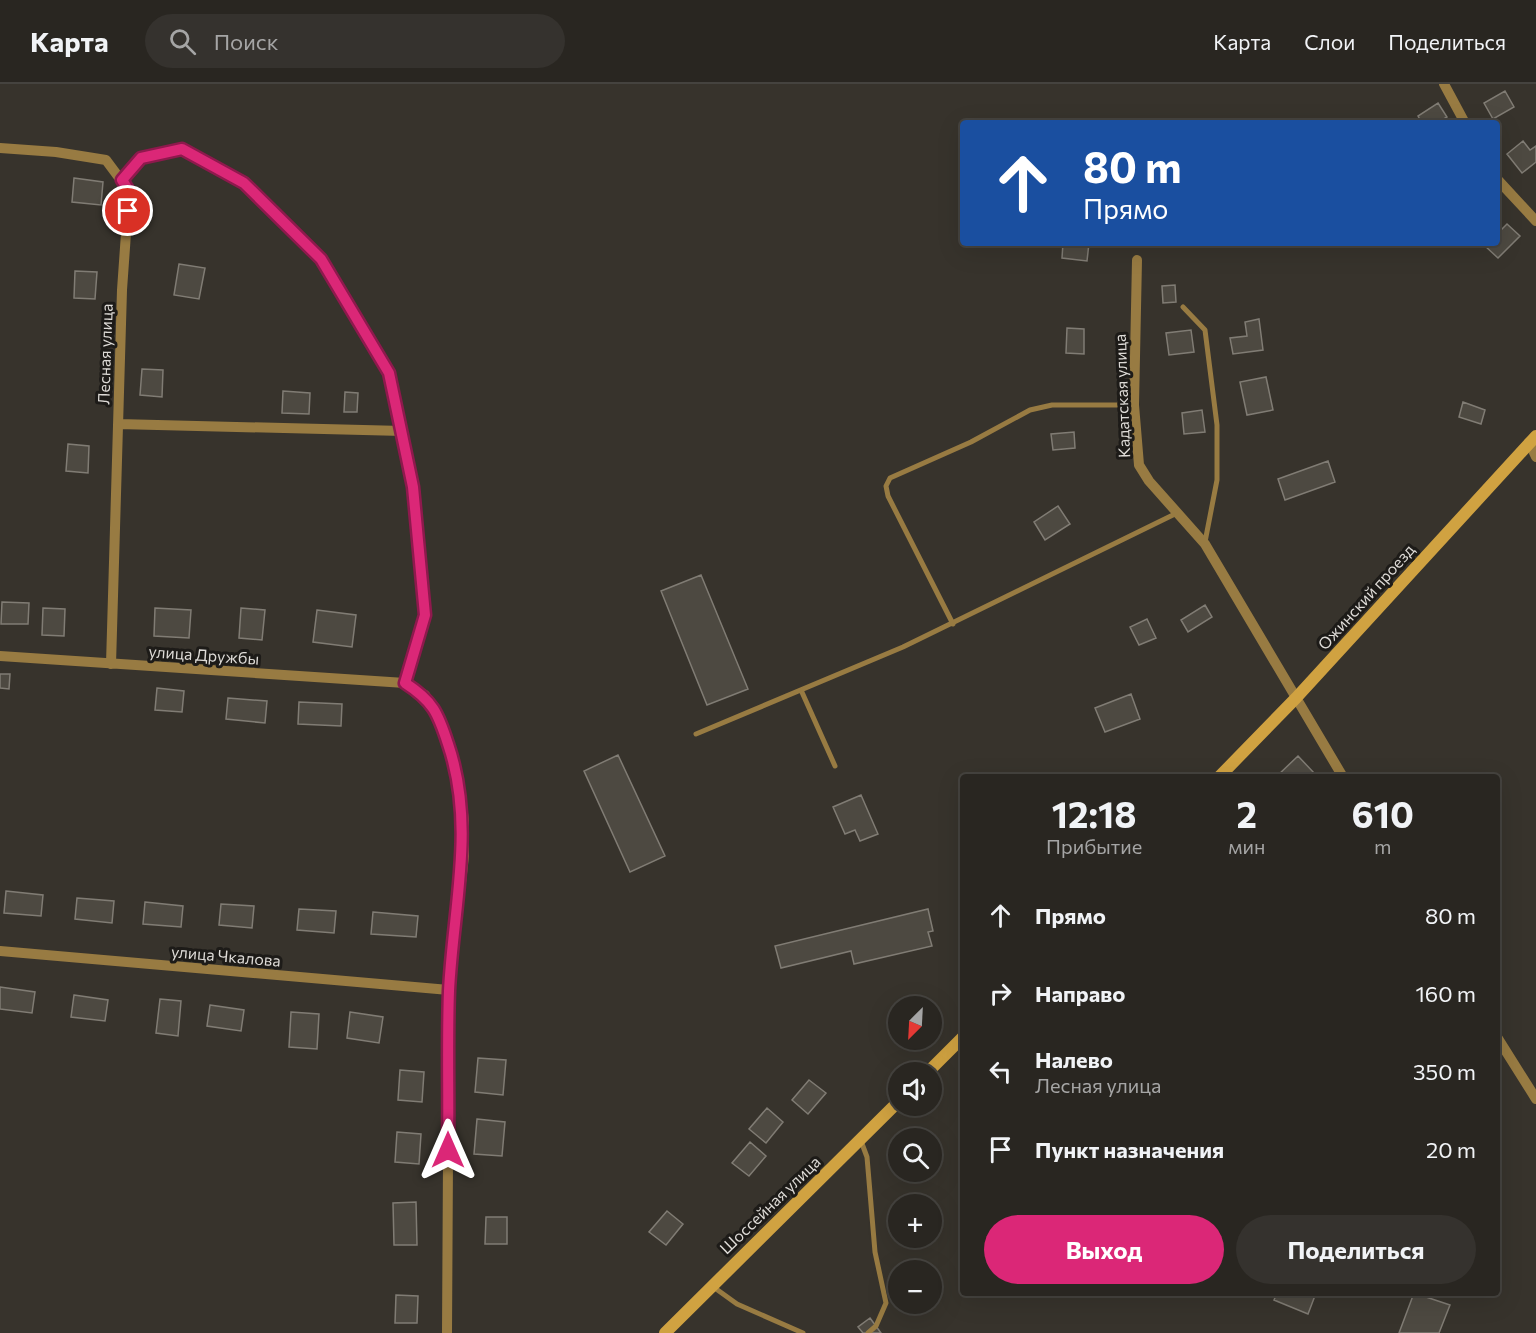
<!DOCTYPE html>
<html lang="ru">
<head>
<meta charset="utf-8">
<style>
  :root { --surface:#292621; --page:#35322e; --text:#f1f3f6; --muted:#a5a5a5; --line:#45433f; --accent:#db2777 }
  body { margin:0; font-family:Commissioner,sans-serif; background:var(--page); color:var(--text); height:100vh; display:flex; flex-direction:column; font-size:22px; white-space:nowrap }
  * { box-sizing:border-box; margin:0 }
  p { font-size:20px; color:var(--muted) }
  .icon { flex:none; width:33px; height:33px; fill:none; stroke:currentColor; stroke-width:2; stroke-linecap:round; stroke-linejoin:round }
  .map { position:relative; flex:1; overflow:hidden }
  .side { position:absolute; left:960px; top:690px; width:540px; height:522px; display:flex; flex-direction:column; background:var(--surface); border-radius:6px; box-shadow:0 6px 24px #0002,0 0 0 2px var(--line) }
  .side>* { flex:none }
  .top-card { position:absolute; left:960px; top:36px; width:540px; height:126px; border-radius:6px; box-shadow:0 6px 24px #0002,0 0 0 2px var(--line); background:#1a4fa0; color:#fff; overflow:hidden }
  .needle { width:39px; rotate:204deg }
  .controls { position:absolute; left:888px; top:912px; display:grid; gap:12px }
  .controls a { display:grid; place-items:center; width:54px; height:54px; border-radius:50%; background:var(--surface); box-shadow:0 6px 24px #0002,0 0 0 2px var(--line); font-size:30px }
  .pin { position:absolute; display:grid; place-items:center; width:51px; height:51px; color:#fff; margin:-26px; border:3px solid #fff; border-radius:50%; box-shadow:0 2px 6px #0007 }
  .me { position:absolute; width:66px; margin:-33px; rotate:0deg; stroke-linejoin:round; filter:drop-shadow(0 0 4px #0008) }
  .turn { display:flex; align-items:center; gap:21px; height:126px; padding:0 24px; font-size:27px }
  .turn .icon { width:78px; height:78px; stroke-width:2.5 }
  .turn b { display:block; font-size:42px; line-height:51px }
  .eta { display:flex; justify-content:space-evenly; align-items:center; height:102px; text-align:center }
  .eta b { font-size:36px; font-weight:700; line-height:42px }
  .action { display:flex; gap:12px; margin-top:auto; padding:12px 24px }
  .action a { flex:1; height:69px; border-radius:36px; background:var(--accent); color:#fff; font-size:24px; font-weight:700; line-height:69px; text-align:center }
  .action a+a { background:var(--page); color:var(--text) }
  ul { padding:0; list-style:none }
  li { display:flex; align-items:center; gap:18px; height:78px; padding:0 24px }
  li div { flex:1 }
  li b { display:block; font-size:22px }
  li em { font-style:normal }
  header { display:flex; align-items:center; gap:36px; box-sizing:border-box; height:84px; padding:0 30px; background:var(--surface); border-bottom:2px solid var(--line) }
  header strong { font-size:28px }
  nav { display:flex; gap:33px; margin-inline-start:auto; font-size:21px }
  .search { width:420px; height:54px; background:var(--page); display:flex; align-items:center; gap:15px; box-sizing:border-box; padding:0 21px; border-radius:33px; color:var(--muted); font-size:22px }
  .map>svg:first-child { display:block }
  .building { fill:#4d4941; stroke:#807c74; stroke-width:1.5 }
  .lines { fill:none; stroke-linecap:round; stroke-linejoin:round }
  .lane { stroke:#987b42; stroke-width:5 }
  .street { stroke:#987b42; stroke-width:10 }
  .secondary { stroke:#d0a241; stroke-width:12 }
  .route-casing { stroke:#8e194d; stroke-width:15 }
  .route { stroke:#db2777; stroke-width:10 }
  .labels { text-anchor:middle; stroke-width:6; stroke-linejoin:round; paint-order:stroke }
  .street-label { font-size:16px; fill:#dedbd7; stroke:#1d1b18 }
</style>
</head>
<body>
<header>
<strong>Карта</strong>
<div class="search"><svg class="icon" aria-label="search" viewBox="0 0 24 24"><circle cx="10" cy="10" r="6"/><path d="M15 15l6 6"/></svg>Поиск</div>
<nav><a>Карта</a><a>Слои</a><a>Поделиться</a></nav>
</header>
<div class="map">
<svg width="1536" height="1249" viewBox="0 0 1536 1249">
  <rect width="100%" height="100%" fill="#37332c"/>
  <path class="building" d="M1505,7L1514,23L1493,35L1484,19Z
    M1438,19L1447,33L1437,39H1422L1418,32Z
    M1523,57L1530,66L1536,62V78L1522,89L1507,70Z
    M74,94L103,98L101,121L72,118Z
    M1507,140L1520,152L1498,174L1485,162L1497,159V150Z
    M1063,159H1089L1087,177L1062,174Z
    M179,180L205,184L199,215L174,211Z
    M75,187L97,188L95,215L74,214Z
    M1175,201L1176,218L1163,219L1162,202Z
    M1259,235L1263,266L1233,270L1230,254L1247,252L1245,238Z
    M1067,244L1084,245V270L1066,269Z
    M1191,246L1194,268L1169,271L1166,249Z
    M142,285L163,286L162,313L140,311Z
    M1266,293L1273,326L1247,331L1240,298Z
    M283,307L310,309L309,330L282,329Z
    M345,308L358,309L357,328H344Z
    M1463,318L1485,326L1481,340L1459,333Z
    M1202,326L1205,348L1184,350L1182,329Z
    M1074,348L1075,364L1053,366L1051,350Z
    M68,360L89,362L88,389L66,387Z
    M1328,377L1335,398L1285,416L1278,395Z
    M1058,422L1070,440L1045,456L1034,438Z
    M701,491L748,605L707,621L661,507Z
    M2,518L29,519L28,540H1Z
    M1205,521L1212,533L1188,548L1181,536Z
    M43,524L65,525L64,552L42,551Z
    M155,524L191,526L189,554L154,552Z
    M241,524L265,526L262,556L239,554Z
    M317,526L356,531L352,563L313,558Z
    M1147,535L1156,554L1139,561L1130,543Z
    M0,590H10L9,605L0,604Z
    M157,604L184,607L182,628L155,626Z
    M1131,610L1140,635L1105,648L1095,624Z
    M228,614L267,617L265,639L226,635Z
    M299,618L342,620L341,642L298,640Z
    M618,671L665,772L630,788L584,687Z
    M1298,672L1316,691L1313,693H1276Z
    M861,711L878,750L860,757L855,746L845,750L833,723Z
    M6,807L43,811L41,832L4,829Z
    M77,814L114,817L112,839L75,835Z
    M145,818L183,822L181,843L143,840Z
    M221,820L254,822L252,844L219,841Z
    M299,825L336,827L334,849L297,846Z
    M928,825L933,847L928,848L932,862L854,880L851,867L781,884L775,862Z
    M373,828L418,832L416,853L371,850Z
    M0,903L35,908L32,929L0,925Z
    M74,911L108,916L105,937L71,933Z
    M160,915L181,917L178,952L156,949Z
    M210,921L244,926L241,947L207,942Z
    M291,928L319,930L317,965L289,963Z
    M350,928L383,933L379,959L347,954Z
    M478,974L506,976L503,1011L475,1008Z
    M400,986L424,988L422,1018L398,1016Z
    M809,996L826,1009L808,1030L792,1016Z
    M767,1024L783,1038L766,1059L749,1045Z
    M477,1035L505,1038L502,1072L474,1070Z
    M397,1048L421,1050L419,1080L395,1078Z
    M750,1058L766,1072L749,1092L732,1079Z
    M416,1118L417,1161H394L393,1119Z
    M667,1127L683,1140L666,1161L649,1148Z
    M486,1133H507V1160H485Z
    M1277,1209H1316L1308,1230L1274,1216Z
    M1414,1209L1450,1221L1439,1249H1399Z
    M396,1211L418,1212L417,1239H395Z
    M870,1234L881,1249H863L858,1243Z"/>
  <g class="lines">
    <path class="lane" d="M122,96L141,74L182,65L244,99L321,175L389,289L413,403L425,531L405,599
      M1183,223L1205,246L1217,341V396L1205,458
      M953,540L888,412L886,402L890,394L971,358L1030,326L1052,321H1134
      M801,606L835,682
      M696,650L903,563L1177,429
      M861,1057L867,1073L875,1168L886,1219L876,1242L868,1249
      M712,1202L737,1220L803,1249"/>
    <path class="street" d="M1444,0L1465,39
      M0,64L56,68L106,76L129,107L122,206L111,580
      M1497,95L1536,137
      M1137,176L1134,321L1139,381L1149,397L1205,460L1343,693
      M118,340L403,347
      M1529,358L1536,373
      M0,572L405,599L425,611L437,629L456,682L464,736V772L449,906L447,1249
      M0,867L449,906
      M1497,953L1536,1015"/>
    <path class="secondary" d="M1219,693L1296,614L1536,352
      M928,988L963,953
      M665,1249L898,1018"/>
  </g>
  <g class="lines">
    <g class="route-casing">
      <path id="route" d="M128,127L129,107L122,96L141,74L182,65L244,99L321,175L389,289L413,403L425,531L405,599C433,617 438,629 448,660C476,742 453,823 449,907C447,960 449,1013 448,1066"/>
    </g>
    <use href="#route" class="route"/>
  </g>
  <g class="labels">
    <g class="street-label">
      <text transform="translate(105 270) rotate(-88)" y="6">Лесная улица</text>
      <text transform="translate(1122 312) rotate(-92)" y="6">Кадатская улица</text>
      <text transform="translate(1366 513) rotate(-48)" y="6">Ожинский проезд</text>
      <text transform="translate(204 571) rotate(4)" y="6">улица Дружбы</text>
      <text transform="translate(226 872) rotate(5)" y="6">улица Чкалова</text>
      <text transform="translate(770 1121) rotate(-44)" y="6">Шоссейная улица</text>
    </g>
  </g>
</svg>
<div class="controls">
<a><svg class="needle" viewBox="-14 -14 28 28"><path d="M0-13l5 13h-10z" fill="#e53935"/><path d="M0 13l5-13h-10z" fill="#a5a5a5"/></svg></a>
<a><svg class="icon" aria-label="sound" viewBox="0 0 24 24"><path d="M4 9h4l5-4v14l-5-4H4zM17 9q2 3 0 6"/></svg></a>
<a><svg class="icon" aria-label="search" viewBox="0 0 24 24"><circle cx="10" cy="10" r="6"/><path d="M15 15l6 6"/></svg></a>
<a>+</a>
<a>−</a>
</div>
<div class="pin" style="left:128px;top:127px;background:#d93025"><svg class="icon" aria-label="arrive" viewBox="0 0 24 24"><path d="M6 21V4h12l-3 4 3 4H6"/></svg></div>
<svg class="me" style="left:448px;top:1066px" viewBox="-20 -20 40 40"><path d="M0-17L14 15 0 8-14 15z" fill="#db2777" stroke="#fff" stroke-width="4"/></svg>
<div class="top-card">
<div class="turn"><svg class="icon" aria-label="ahead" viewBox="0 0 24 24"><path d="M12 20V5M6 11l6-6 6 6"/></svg><div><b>80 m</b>Прямо</div></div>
</div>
<section class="side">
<div class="eta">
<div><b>12:18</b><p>Прибытие</p></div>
<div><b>2</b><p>мин</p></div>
<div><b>610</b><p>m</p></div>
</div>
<ul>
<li><svg class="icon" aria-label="ahead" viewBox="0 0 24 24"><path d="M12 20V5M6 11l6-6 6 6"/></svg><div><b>Прямо</b></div><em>80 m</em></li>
<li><svg class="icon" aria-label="right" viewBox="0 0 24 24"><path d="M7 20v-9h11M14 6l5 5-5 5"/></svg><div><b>Направо</b></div><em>160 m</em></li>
<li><svg class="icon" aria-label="left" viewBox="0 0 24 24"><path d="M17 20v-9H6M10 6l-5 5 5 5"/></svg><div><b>Налево</b><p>Лесная улица</p></div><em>350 m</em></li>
<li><svg class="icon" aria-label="arrive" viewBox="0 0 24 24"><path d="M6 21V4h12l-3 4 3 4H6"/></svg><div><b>Пункт назначения</b></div><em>20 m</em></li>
</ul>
<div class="action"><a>Выход</a><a>Поделиться</a></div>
</section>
</div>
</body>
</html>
